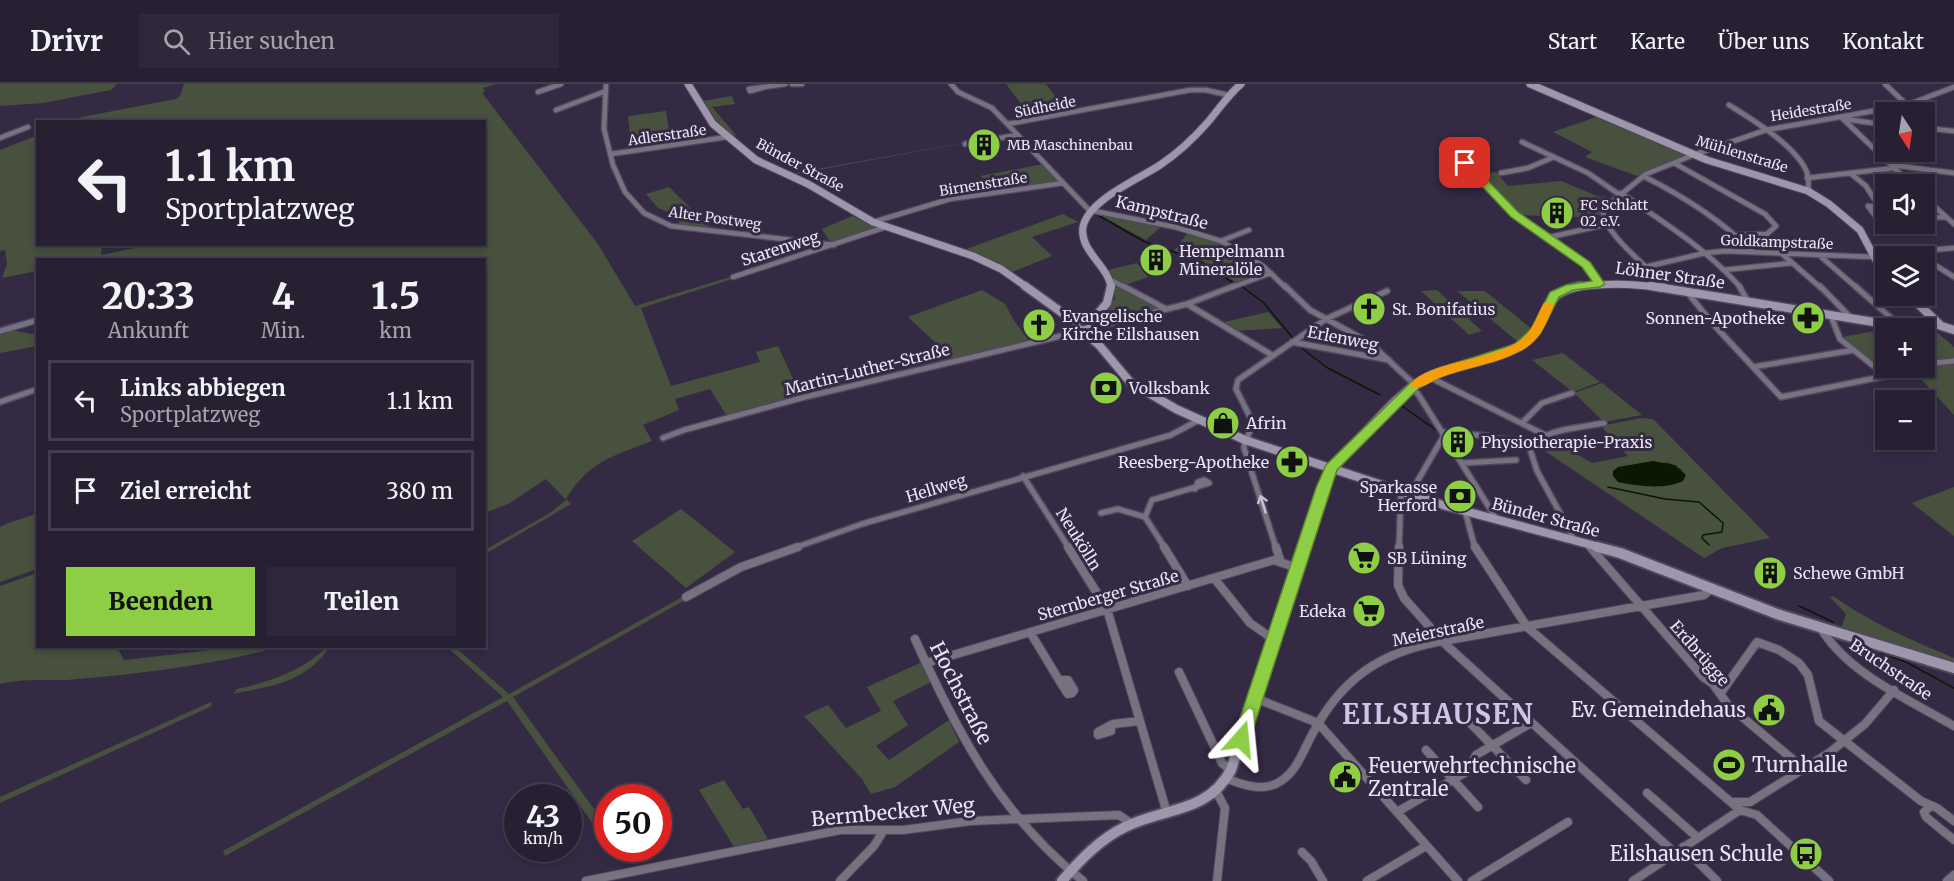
<!DOCTYPE html>
<html lang="de">
<head>
<meta charset="utf-8">
<style>
  :root { --surface:#272033; --page:#2f283b; --text:#f1f3f6; --muted:#a4a3ac; --line:#433e4e; --accent:#8dce44 }
  body { margin:0; font-family:Merriweather,serif; background:var(--page); color:var(--text); height:100vh; display:flex; flex-direction:column; font-size:22px; white-space:nowrap }
  * { box-sizing:border-box; margin:0 }
  p { font-size:20px; color:var(--muted) }
  .icon { flex:none; width:33px; height:33px; fill:none; stroke:currentColor; stroke-width:2; stroke-linecap:round; stroke-linejoin:round }
  .map { position:relative; flex:1; overflow:hidden }
  .details { position:absolute; left:36px; top:174px; width:450px; height:390px; display:flex; flex-direction:column; background:var(--surface); border-radius:0px; box-shadow:0 3px 9px #0003,0 0 0 2px var(--line) }
  .details>* { flex:none }
  .guide { position:absolute; left:36px; top:36px; width:450px; height:126px; border-radius:0px; box-shadow:0 3px 9px #0003,0 0 0 2px var(--line); background:#272033; color:var(--text); overflow:hidden }
  .needle { width:39px; rotate:168deg }
  .tools { position:absolute; left:1875px; top:18px; display:grid; gap:12px }
  .tools a { display:grid; place-items:center; width:60px; height:60px; border-radius:0px; background:var(--surface); box-shadow:0 3px 9px #0003,0 0 0 2px var(--line); font-size:30px }
  .speed { position:absolute; left:504px; top:700px; display:flex; gap:12px; font-size:30px; font-weight:700; text-align:center }
  .speed>* { display:grid; place-content:center; width:78px; height:78px; border-radius:50%; background:var(--surface); box-shadow:0 3px 9px #0003,0 0 0 2px var(--line); line-height:1 }
  .speed small { font-size:15px; font-weight:400 }
  .speed .limit { border:9px solid #d22; background:#fff; color:#111 }
  .pin { position:absolute; display:grid; place-items:center; width:51px; height:51px; color:#fff; margin:-26px; border-radius:12px; box-shadow:0 3px 9px #0006 }
  .me { position:absolute; width:66px; margin:-33px; rotate:18deg; stroke-linejoin:round; filter:drop-shadow(0 0 4px #0008) }
  .turn { display:flex; align-items:center; gap:21px; height:126px; padding:0 30px; font-size:27px }
  .turn .icon { width:78px; height:78px; stroke-width:2.5 }
  .turn b { display:block; font-size:42px; line-height:51px }
  .eta { display:flex; justify-content:space-evenly; align-items:center; height:102px; text-align:center }
  .eta b { font-size:36px; font-weight:800; line-height:42px }
  .primary-button { display:flex; gap:12px; margin-top:auto; padding:12px 30px }
  .primary-button a { flex:1; height:69px; border-radius:0px; background:var(--accent); color:#111; font-size:24px; font-weight:800; line-height:69px; text-align:center }
  .primary-button a+a { background:var(--page); color:var(--text) }
  ul { padding:0; list-style:none }
  li { display:flex; align-items:center; gap:18px; height:81px; margin:0 12px 9px; padding:0 18px; border:3px solid var(--line); border-radius:0px }
  li div { flex:1 }
  li b { display:block; font-size:22px }
  li em { font-style:normal }
  header { display:flex; align-items:center; gap:36px; box-sizing:border-box; height:84px; padding:0 30px; background:var(--surface); border-bottom:2px solid var(--line) }
  header strong { font-size:28px }
  nav { display:flex; gap:33px; margin-inline-start:auto; font-size:21px }
  .search { width:420px; height:54px; background:var(--page); display:flex; align-items:center; gap:15px; box-sizing:border-box; padding:0 21px; border-radius:0px; color:var(--muted); font-size:22px }
  .map>svg:first-child { display:block }
  .green { fill:#47513e; fill-rule:evenodd }
  .water { fill:#0b1801 }
  .lines { fill:none; stroke-linecap:round; stroke-linejoin:round }
  .stream { stroke:#0b1801; stroke-width:1.5 }
  .street-far2-casing { stroke:#514860; stroke-width:7 }
  .street-far1-casing { stroke:#514860; stroke-width:8 }
  .street-casing { stroke:#514860; stroke-width:10 }
  .secondary-far2-casing { stroke:#514860; stroke-width:9 }
  .secondary-far1-casing { stroke:#514860; stroke-width:11 }
  .secondary-casing { stroke:#514860; stroke-width:14 }
  .street-far2 { stroke:#76727f; stroke-width:4.5 }
  .street-far1 { stroke:#76727f; stroke-width:5 }
  .street { stroke:#76727f; stroke-width:8 }
  .secondary-far2 { stroke:#9e97ac; stroke-width:7 }
  .secondary-far1 { stroke:#9e97ac; stroke-width:8 }
  .secondary { stroke:#9e97ac; stroke-width:10 }
  .oneway { stroke:#c7c2d2 }
  .route { fill:#8dce44; stroke:#5c862c; stroke-width:1.5 }
  .slow { fill:#f59e0b }
  .labels { text-anchor:middle; stroke-width:6; stroke-linejoin:round; paint-order:stroke }
  .far-street-label { font-size:14px; fill:#eae5f6; stroke:#342a44 }
  .far-poi-label { font-size:14px; fill:#eae5f6; stroke:#342a44; text-anchor:start }
  .street-label { font-size:16px; fill:#eae5f6; stroke:#342a44 }
  .poi-label { font-size:16px; fill:#eae5f6; stroke:#342a44; text-anchor:start }
  .near-street-label { font-size:20px; fill:#eae5f6; stroke:#342a44 }
  .near-poi-label { font-size:20px; fill:#eae5f6; stroke:#342a44; text-anchor:end }
  .near-district-label { font-size:27px; font-weight:bold; letter-spacing:1.5px; fill:#cfc4e6; stroke:#342a44 }
</style>
</head>
<body>
<header>
<strong>Drivr</strong>
<div class="search"><svg class="icon" aria-label="search" viewBox="0 0 24 24"><circle cx="10" cy="10" r="6"/><path d="M15 15l6 6"/></svg>Hier suchen</div>
<nav><a>Start</a><a>Karte</a><a>Über uns</a><a>Kontakt</a></nav>
</header>
<div class="map">
<svg width="1954" height="797" viewBox="0 0 1954 797">
  <rect width="100%" height="100%" fill="#342a44"/>
  <path class="green" d="M0,0H117L111,6L43,19L0,22Z
    M184,0H496L483,4L485,8L482,9L598,160L635,222L730,193L732,195L641,224L671,302L760,278L756,268L778,262L801,312L727,332L710,305L675,315L679,326L643,341L652,357C613,372 589,377 566,415L571,420L485,470V466L550,429L566,416L546,395L510,419L485,429L484,176H38L37,187L2,194L7,180L5,166L0,167V66L36,52H38V160L102,161L101,171L154,160H484V38L61,37L176,15L180,12Z
    M1006,0H1046L1067,28L1033,35Z
    M732,12L735,20L712,23L736,51L728,53L703,17Z
    M666,27L670,54L673,60L638,65L630,50L628,32Z
    M1599,32L1686,70V71L1637,92L1585,73L1592,68L1553,48Z
    M1013,50L796,90L827,106L789,90Z
    M1043,80L1057,96L1055,98L1002,106L980,92Z
    M1496,88L1508,102L1561,97L1602,114L1603,112L1610,115L1600,124V131L1593,130L1600,134L1517,131L1479,90Z
    M669,103L713,146L680,141L677,132L658,124L646,110Z
    M1063,130L1078,138L1032,153L1052,172L1012,188L996,178L964,166Z
    M1098,130L1162,142L1146,156Z
    M852,132L880,145L831,159L822,145Z
    M1188,148L1223,160L1265,187V189L1237,199L1201,177L1174,167Z
    M1137,179L1148,193L1125,201L1115,196L1108,186Z
    M1115,198L1161,224L1104,239L1099,233L1115,215Z
    M982,206L1005,220L1015,238L1030,258L954,276L908,233Z
    M1437,206L1482,247L1469,251L1421,207Z
    M1457,207H1485L1533,246L1518,258Z
    M1268,228L1282,244L1234,247L1220,239Z
    M1931,243L1954,263V331L1920,294H1915L1907,287H1883L1842,253L1885,245L1886,284H1924V244H1889Z
    M11,246L37,251V262L0,269V249Z
    M1563,269L1600,298L1573,308L1532,276Z
    M1602,299L1642,331L1604,338L1574,309Z
    M1641,334L1653,335L1770,454L1722,464L1704,474L1536,361L1545,352L1592,379L1628,372L1601,342ZM1667,378L1683,386L1651,402L1618,398Z
    M1490,350L1532,354L1528,364L1494,362Z
    M1954,403V452L1912,419Z
    M681,425L735,468L686,504L632,457Z
    M37,429V485L0,498V443C12,436 25,435 37,429Z
    M37,489L38,562L117,563L124,576L237,563H278C213,581 146,589 78,595C52,598 26,593 0,600V502Z
    M1833,512C1871,539 1911,556 1954,574V580L1841,545L1846,530L1830,513Z
    M682,513L685,516L513,613L607,743V760L507,617L225,772L223,767L503,613L447,563H455L509,610Z
    M327,563H330C304,599 275,601 233,610L237,605C270,598 302,587 327,563Z
    M922,578L931,598L893,617L908,641L876,662L889,676L949,636L959,658L895,703L871,710L862,695L804,632L828,621L846,644L881,627L867,603Z
    M211,618L212,622L0,719V713Z
    M724,696L743,725L749,723L768,755L734,763L699,706Z"/>
  <path class="water" d="M1653,377L1675,381L1686,391L1683,397C1664,406 1638,402 1618,398L1613,392V387L1618,383Z"/>
  <g class="lines">
    <path class="stream" d="M1096,130L1143,157L1200,177L1235,200
      M1241,202L1263,218L1292,253
      M1299,262L1326,283L1380,311
      M1402,322L1436,346
      M1608,403L1665,415L1699,418L1723,439L1722,448L1703,451L1702,454L1709,461
      M1799,522L1833,538
      M1880,569L1906,578L1954,604"/>
    <g class="street-far2-casing">
      <path id="street-far2" d="M606,0L604,45L613,81L625,108L644,129L671,142L834,161
        M792,0H802
        M951,0L958,8L992,24L1089,126L1175,143L1221,157L1263,182L1286,204
        M1885,0L1907,21
        M765,3L750,7L749,5L785,0
        M538,8L561,0
        M1729,21C1752,35 1792,60 1805,84C1809,91 1809,99 1808,107
        M556,26L606,7
        M1842,34L1911,100
        M1845,35L1886,41
        M1008,40L1190,6H1206L1228,11
        M1924,44L1954,47
        M0,54L28,43
        M1522,58L1588,89L1620,111
        M965,60L1018,51
        M611,70L727,53
        M1465,79L1515,131L1586,181L1600,199
        M1674,79L1765,130L1776,142L1767,150L1738,151
        M1892,81L1954,89
        M1501,89L1528,84L1554,73
        M1850,89L1866,102L1886,134
        M1643,92C1683,112 1720,135 1752,167
        M1807,94L1894,84
        M1621,109C1663,138 1707,165 1741,204
        M1924,113L1954,140
        M1878,123L1868,122L1876,133L1886,138
        M1924,134L1946,133
        M873,138L950,115L1063,99
        M1546,154L1608,140
        M1221,157L1249,146
        M1872,168L1885,170L1954,164
        M1781,169L1821,204
        M1819,171L1857,204
        M1924,174L1954,193
        M1645,183L1705,169L1725,167L1874,173
        M1723,186L1792,179
        M733,193L886,143
        M1109,195L1126,204
        M1230,204L1271,189
        M1666,204C1651,183 1603,152 1603,125L1646,90L1696,70L1766,46L1907,21L1954,3"/>
    </g>
    <g class="street-far1-casing">
      <path id="street-far1" d="M1123,202L1166,225
        M1285,202L1310,226L1370,259L1415,301
        M1665,202L1667,205
        M1739,202L1749,219
        M1820,202L1852,235
        M1855,202L1898,240
        M1687,208L1713,240L1781,313L1886,292L1911,284
        M1187,220L1272,271
        M1831,232L1840,255L1886,292
        M1093,241H1103L1187,220L1234,202
        M0,247L38,236
        M1292,258L1389,276
        M1924,280L1954,277
        M1753,283L1854,266
        M1429,293L1545,351
        M1411,304L1418,310L1494,431L1493,435
        M0,318L38,305
        M1522,339L1542,319L1572,309
        M663,354L684,346L805,313L1065,251L1077,245
        M1245,356L1244,364L1276,464
        M1246,357L1253,339L1236,305L1238,296L1326,235L1387,207
        M1463,379L1516,376
        M1023,392L1069,464
        M1204,396L1209,399L1196,403L1198,398Z
        M1195,405L1196,403
        M1410,410L1443,353V348L1488,352
        M1465,427L1475,464
        M1101,429L1118,425L1145,433L1165,464
        M1145,433L1152,416L1196,403
        M1572,456V451L1537,387L1530,365C1542,344 1581,344 1604,339
        M1588,460L1592,464
        M794,464L862,440L1171,351L1199,336
        M1399,464L1401,407"/>
    </g>
    <g class="street-casing">
      <path id="street" d="M1068,463L1107,525L1167,729
        M1164,463L1188,502
        M1276,463L1280,476
        M1399,463L1398,501L1404,514L1443,558L1675,769
        M1475,463L1527,543L1740,726L1757,731L1829,797
        M1590,463L1703,593L1713,600L1728,621L1803,684
        M1214,494L1250,539L1273,555
        M686,513L741,483L798,463
        M1820,543C1848,590 1908,615 1954,642
        M1030,548L1059,596
        M915,555C958,650 1000,731 1083,797
        M926,579L1274,476L1297,484
        M1179,588L1222,679L1231,686
        M1059,596H1068L1074,606L1072,609L1068,610Z
        M1720,610L1757,558L1779,566L1799,579L1808,591L1819,637L1921,717L1937,724L1954,737
        M1255,614L1318,639L1458,797
        M1471,640L1526,696
        M1111,642V647L1098,651V648L1113,640L1140,637
        M1426,666L1478,723
        M1228,695C1245,702 1265,708 1281,697C1298,686 1304,664 1314,647C1342,595 1380,569 1437,558L1704,511L1711,505
        M1217,709L1225,724L1217,797
        M1647,709L1697,753
        M1733,718H1750L1829,669L1865,640L1894,606
        M1931,722L1924,728L1926,733L1954,756
        M1397,728L1468,687L1476,671L1531,639
        M1683,763L1717,797
        M1302,768L1311,777L1323,797
        M586,797L840,746H903L971,737L1119,731L1132,740
        M840,797L874,762L884,746
        M1367,797L1426,762
        M1472,797L1568,738
        M1633,797L1740,726
        M1947,797L1954,791"/>
    </g>
    <g class="secondary-far2-casing">
      <path id="secondary-far2" d="M688,0L713,40L756,76L808,100L873,138L973,172L1001,185L1028,204
        M1530,0L1707,76L1808,107L1829,120L1860,146L1877,178L1886,187
        M1111,204C1109,182 1079,167 1083,143C1088,116 1139,95 1160,81C1178,69 1194,54 1208,38C1219,25 1228,11 1241,0
        M1572,204C1602,199 1630,199 1661,204"/>
    </g>
    <g class="secondary-far1-casing">
      <path id="secondary-far1" d="M1025,202L1075,238
        M1651,202L1886,240L1938,241L1954,246
        M1910,212L1940,241
        M1086,235L1093,239L1091,244L1083,247L1075,243L1076,237Z
        M1091,238L1107,219L1111,202
        M1083,247L1099,261L1130,298L1176,325L1245,356L1446,422L1603,464
        M1303,464C1311,439 1317,411 1330,387C1335,377 1346,368 1354,360C1377,337 1399,308 1428,293C1458,279 1495,278 1523,260C1553,241 1533,211 1580,202"/>
    </g>
    <g class="secondary-casing">
      <path id="secondary" d="M1597,463L1620,469L1780,531L1954,584
        M1062,797C1080,776 1100,755 1125,743C1165,723 1207,730 1231,686L1303,463"/>
    </g>
    <use href="#street-far2" class="street-far2"/>
    <use href="#street-far1" class="street-far1"/>
    <use href="#street" class="street"/>
    <use href="#secondary-far2" class="secondary-far2"/>
    <use href="#secondary-far1" class="secondary-far1"/>
    <use href="#secondary" class="secondary"/>
  </g>
  <defs><path id="oneway-shaft" d="M-6 0H5M1.5-3L5.5 0L1.5 3" fill="none" stroke-width="1.6" stroke-linecap="round" stroke-linejoin="round" transform="scale(1.5)"/></defs>
  <use class="oneway" href="#oneway-shaft" transform="translate(1263 420) rotate(-107)"/>
  <path class="route" d="M1462,77H1469L1518,128L1590,178L1605,200L1600,203L1573,206L1559,213L1540,250L1523,265L1440,293L1419,304L1337,386L1250,655L1247,660L1241,662L1235,660L1233,655L1316,404L1326,381L1411,298L1431,287L1515,260L1531,245L1550,208L1566,201L1592,197L1582,183L1511,133L1462,81Z"/>
  <path class="slow" d="M1548,218L1554,221C1548,236 1542,251 1530,261C1508,278 1468,283 1442,293C1432,296 1422,306 1412,303L1410,300C1431,276 1495,277 1522,255C1534,245 1537,231 1544,219Z"/>
  <defs>
    <g id="building-disc" transform="scale(1.725)"><circle r="9.5" fill="#8dce44" stroke="#342a44"/><path d="M-4-6H4V6H1V3H-1V6H-4ZM-2.5-4.3h1.7v1.8h-1.7ZM.8-4.3h1.7v1.8H.8ZM-2.5-1h1.7V.8h-1.7ZM.8-1h1.7V.8H.8Z" fill="#111"/></g>
    <g id="church-disc" transform="scale(1.725)"><circle r="9.5" fill="#8dce44" stroke="#342a44"/><path d="M-1.2-6h2.4v3.5h3.3v2.4h-3.3V6h-2.4V-.1h-3.3v-2.4h3.3Z" fill="#111"/></g>
    <g id="pharmacy-disc" transform="scale(1.725)"><circle r="9.5" fill="#8dce44" stroke="#342a44"/><path d="M-2-6h4v4h4v4h-4v4h-4v-4h-4v-4h4Z" fill="#111"/></g>
    <g id="bank-disc" transform="scale(1.725)"><circle r="9.5" fill="#8dce44" stroke="#342a44"/><path d="M-6-4H6V4H-6ZM0-2.3a2.3 2.3 0 1 0 0 4.6a2.3 2.3 0 1 0 0-4.6Z" fill="#111"/></g>
    <g id="shop-disc" transform="scale(1.725)"><circle r="9.5" fill="#8dce44" stroke="#342a44"/><path d="M-5-2.5h2.3a2.7 3.5 0 0 1 5.4 0H5L5.5 6h-11ZM-1.5-2.5h3a1.5 2.3 0 0 0-3 0Z" fill="#111"/></g>
    <g id="supermarket-disc" transform="scale(1.725)"><circle r="9.5" fill="#8dce44" stroke="#342a44"/><path d="M-6-5.5h2.5l.6 2H6L4.5 2H-2.5L-4.4-4H-6ZM-1.5 3.2a1.3 1.3 0 1 0 .1 0ZM3 3.2a1.3 1.3 0 1 0 .1 0Z" fill="#111"/></g>
    <g id="civic-disc" transform="scale(1.725)"><circle r="9.5" fill="#8dce44" stroke="#342a44"/><path d="M-.6-6.5H3V-4.5H.6V-3L4-1V1h2V6H-6V1h2V-1L-.6-3ZM-1.2 2.5V6h2.4V2.5Z" fill="#111"/></g>
    <g id="stadium-disc" transform="scale(1.725)"><circle r="9.5" fill="#8dce44" stroke="#342a44"/><path d="M0-5a6.5 5 0 1 0 0 10a6.5 5 0 1 0 0-10ZM-3.5-1.8h7v3.6h-7Z" fill="#111"/></g>
    <g id="bus-disc" transform="scale(1.725)"><circle r="9.5" fill="#8dce44" stroke="#342a44"/><path d="M-5-6H5V4H4V6H2V4H-2V6H-4V4H-5ZM-3.5-4V0h7V-4ZM-3.5 1.2v1.5H-2V1.2ZM2 1.2v1.5H3.5V1.2Z" fill="#111"/></g>
  </defs>
  <g fill-rule="evenodd">
    <use href="#building-disc" x="984" y="61"/>
    <use href="#building-disc" x="1557" y="129"/>
    <use href="#building-disc" x="1156" y="176"/>
    <use href="#church-disc" x="1369" y="225"/>
    <use href="#pharmacy-disc" x="1808" y="234"/>
    <use href="#church-disc" x="1039" y="241"/>
    <use href="#bank-disc" x="1106" y="304"/>
    <use href="#shop-disc" x="1223" y="339"/>
    <use href="#building-disc" x="1458" y="358"/>
    <use href="#pharmacy-disc" x="1292" y="378"/>
    <use href="#bank-disc" x="1460" y="412"/>
    <use href="#supermarket-disc" x="1364" y="474"/>
    <use href="#building-disc" x="1770" y="489"/>
    <use href="#supermarket-disc" x="1369" y="527"/>
    <use href="#civic-disc" x="1769" y="626"/>
    <use href="#stadium-disc" x="1729" y="681"/>
    <use href="#civic-disc" x="1345" y="693"/>
    <use href="#bus-disc" x="1806" y="770"/>
  </g>
  <g class="labels">
    <g class="far-street-label">
      <text transform="translate(1045 23) rotate(-11)" y="5">Südheide</text>
      <text transform="translate(1811 26) rotate(-9)" y="5">Heidestraße</text>
      <text transform="translate(667 51) rotate(-8)" y="5">Adlerstraße</text>
      <text transform="translate(1742 70) rotate(17)" y="5">Mühlenstraße</text>
      <text transform="translate(800 81) rotate(28)" y="5">Bünder Straße</text>
      <text transform="translate(983 100) rotate(-9)" y="5">Birnenstraße</text>
      <text transform="translate(715 134) rotate(8)" y="5">Alter Postweg</text>
      <text transform="translate(1777 158) rotate(2)" y="5">Goldkampstraße</text>
    </g>
    <g class="far-poi-label">
      <text x="1007" y="66">MB Maschinenbau</text>
      <text x="1580" y="126">FC Schlatt<tspan x="1580" dy="16">02 e.V.</tspan></text>
    </g>
    <g class="street-label">
      <text transform="translate(1162 128) rotate(14)" y="6">Kampstraße</text>
      <text transform="translate(780 164) rotate(-18)" y="6">Starenweg</text>
      <text transform="translate(1670 191) rotate(8)" y="6">Löhner Straße</text>
      <text transform="translate(1343 254) rotate(11)" y="6">Erlenweg</text>
      <text transform="translate(867 285) rotate(-14)" y="6">Martin-Luther-Straße</text>
      <text transform="translate(936 404) rotate(-17)" y="6">Hellweg</text>
      <text transform="translate(1546 433) rotate(15)" y="6">Bünder Straße</text>
      <text transform="translate(1079 455) rotate(58)" y="6">Neukölln</text>
      <text transform="translate(1108 511) rotate(-16)" y="6">Sternberger Straße</text>
      <text transform="translate(1438 547) rotate(-12)" y="6">Meierstraße</text>
      <text transform="translate(1700 569) rotate(49)" y="6">Erdbrügge</text>
      <text transform="translate(1891 585) rotate(34)" y="6">Bruchstraße</text>
    </g>
    <g class="poi-label">
      <text x="1179" y="173">Hempelmann<tspan x="1179" dy="18">Mineralöle</tspan></text>
      <text x="1392" y="231">St. Bonifatius</text>
      <text x="1062" y="238">Evangelische<tspan x="1062" dy="18">Kirche Eilshausen</tspan></text>
      <text x="1785" y="240" text-anchor="end">Sonnen-Apotheke</text>
      <text x="1129" y="310">Volksbank</text>
      <text x="1246" y="345">Afrin</text>
      <text x="1481" y="364">Physiotherapie-Praxis</text>
      <text x="1269" y="384" text-anchor="end">Reesberg-Apotheke</text>
      <text x="1437" y="409" text-anchor="end">Sparkasse<tspan x="1437" dy="18">Herford</tspan></text>
      <text x="1387" y="480">SB Lüning</text>
      <text x="1793" y="495">Schewe GmbH</text>
      <text x="1346" y="533" text-anchor="end">Edeka</text>
    </g>
    <g class="near-street-label">
      <text transform="translate(961 609) rotate(63)" y="7">Hochstraße</text>
      <text transform="translate(893 728) rotate(-5)" y="7">Bermbecker Weg</text>
    </g>
    <g class="near-poi-label">
      <text x="1746" y="633">Ev. Gemeindehaus</text>
      <text x="1752" y="688" text-anchor="start">Turnhalle</text>
      <text x="1368" y="689" text-anchor="start">Feuerwehrtechnische<tspan x="1368" dy="23">Zentrale</tspan></text>
      <text x="1783" y="777">Eilshausen Schule</text>
    </g>
    <g class="near-district-label">
      <text x="1438" y="640">EILSHAUSEN</text>
    </g>
  </g>
</svg>
<div class="tools">
<a><svg class="needle" viewBox="-14 -14 28 28"><path d="M0-13l5 13h-10z" fill="#e53935"/><path d="M0 13l5-13h-10z" fill="#a4a3ac"/></svg></a>
<a><svg class="icon" aria-label="sound" viewBox="0 0 24 24"><path d="M4 9h4l5-4v14l-5-4H4zM17 9q2 3 0 6"/></svg></a>
<a><svg class="icon" aria-label="layers" viewBox="0 0 24 24"><path d="M12 4l9 5-9 5-9-5zM3 14l9 5 9-5"/></svg></a>
<a>+</a>
<a>−</a>
</div>
<div class="speed"><div>43<small>km/h</small></div><div class="limit">50</div></div>
<div class="pin" style="left:1465px;top:79px;background:#d93025"><svg class="icon" aria-label="arrive" viewBox="0 0 24 24"><path d="M6 21V4h12l-3 4 3 4H6"/></svg></div>
<svg class="me" style="left:1241px;top:655px" viewBox="-20 -20 40 40"><path d="M0-17L14 15 0 8-14 15z" fill="#8dce44" stroke="#fff" stroke-width="4"/></svg>
<div class="guide">
<div class="turn"><svg class="icon" aria-label="left" viewBox="0 0 24 24"><path d="M17 20v-9H6M10 6l-5 5 5 5"/></svg><div><b>1.1 km</b>Sportplatzweg</div></div>
</div>
<section class="details">
<div class="eta">
<div><b>20:33</b><p>Ankunft</p></div>
<div><b>4</b><p>Min.</p></div>
<div><b>1.5</b><p>km</p></div>
</div>
<ul>
<li><svg class="icon" aria-label="left" viewBox="0 0 24 24"><path d="M17 20v-9H6M10 6l-5 5 5 5"/></svg><div><b>Links abbiegen</b><p>Sportplatzweg</p></div><em>1.1 km</em></li>
<li><svg class="icon" aria-label="arrive" viewBox="0 0 24 24"><path d="M6 21V4h12l-3 4 3 4H6"/></svg><div><b>Ziel erreicht</b></div><em>380 m</em></li>
</ul>
<div class="primary-button"><a>Beenden</a><a>Teilen</a></div>
</section>
</div>
</body>
</html>
